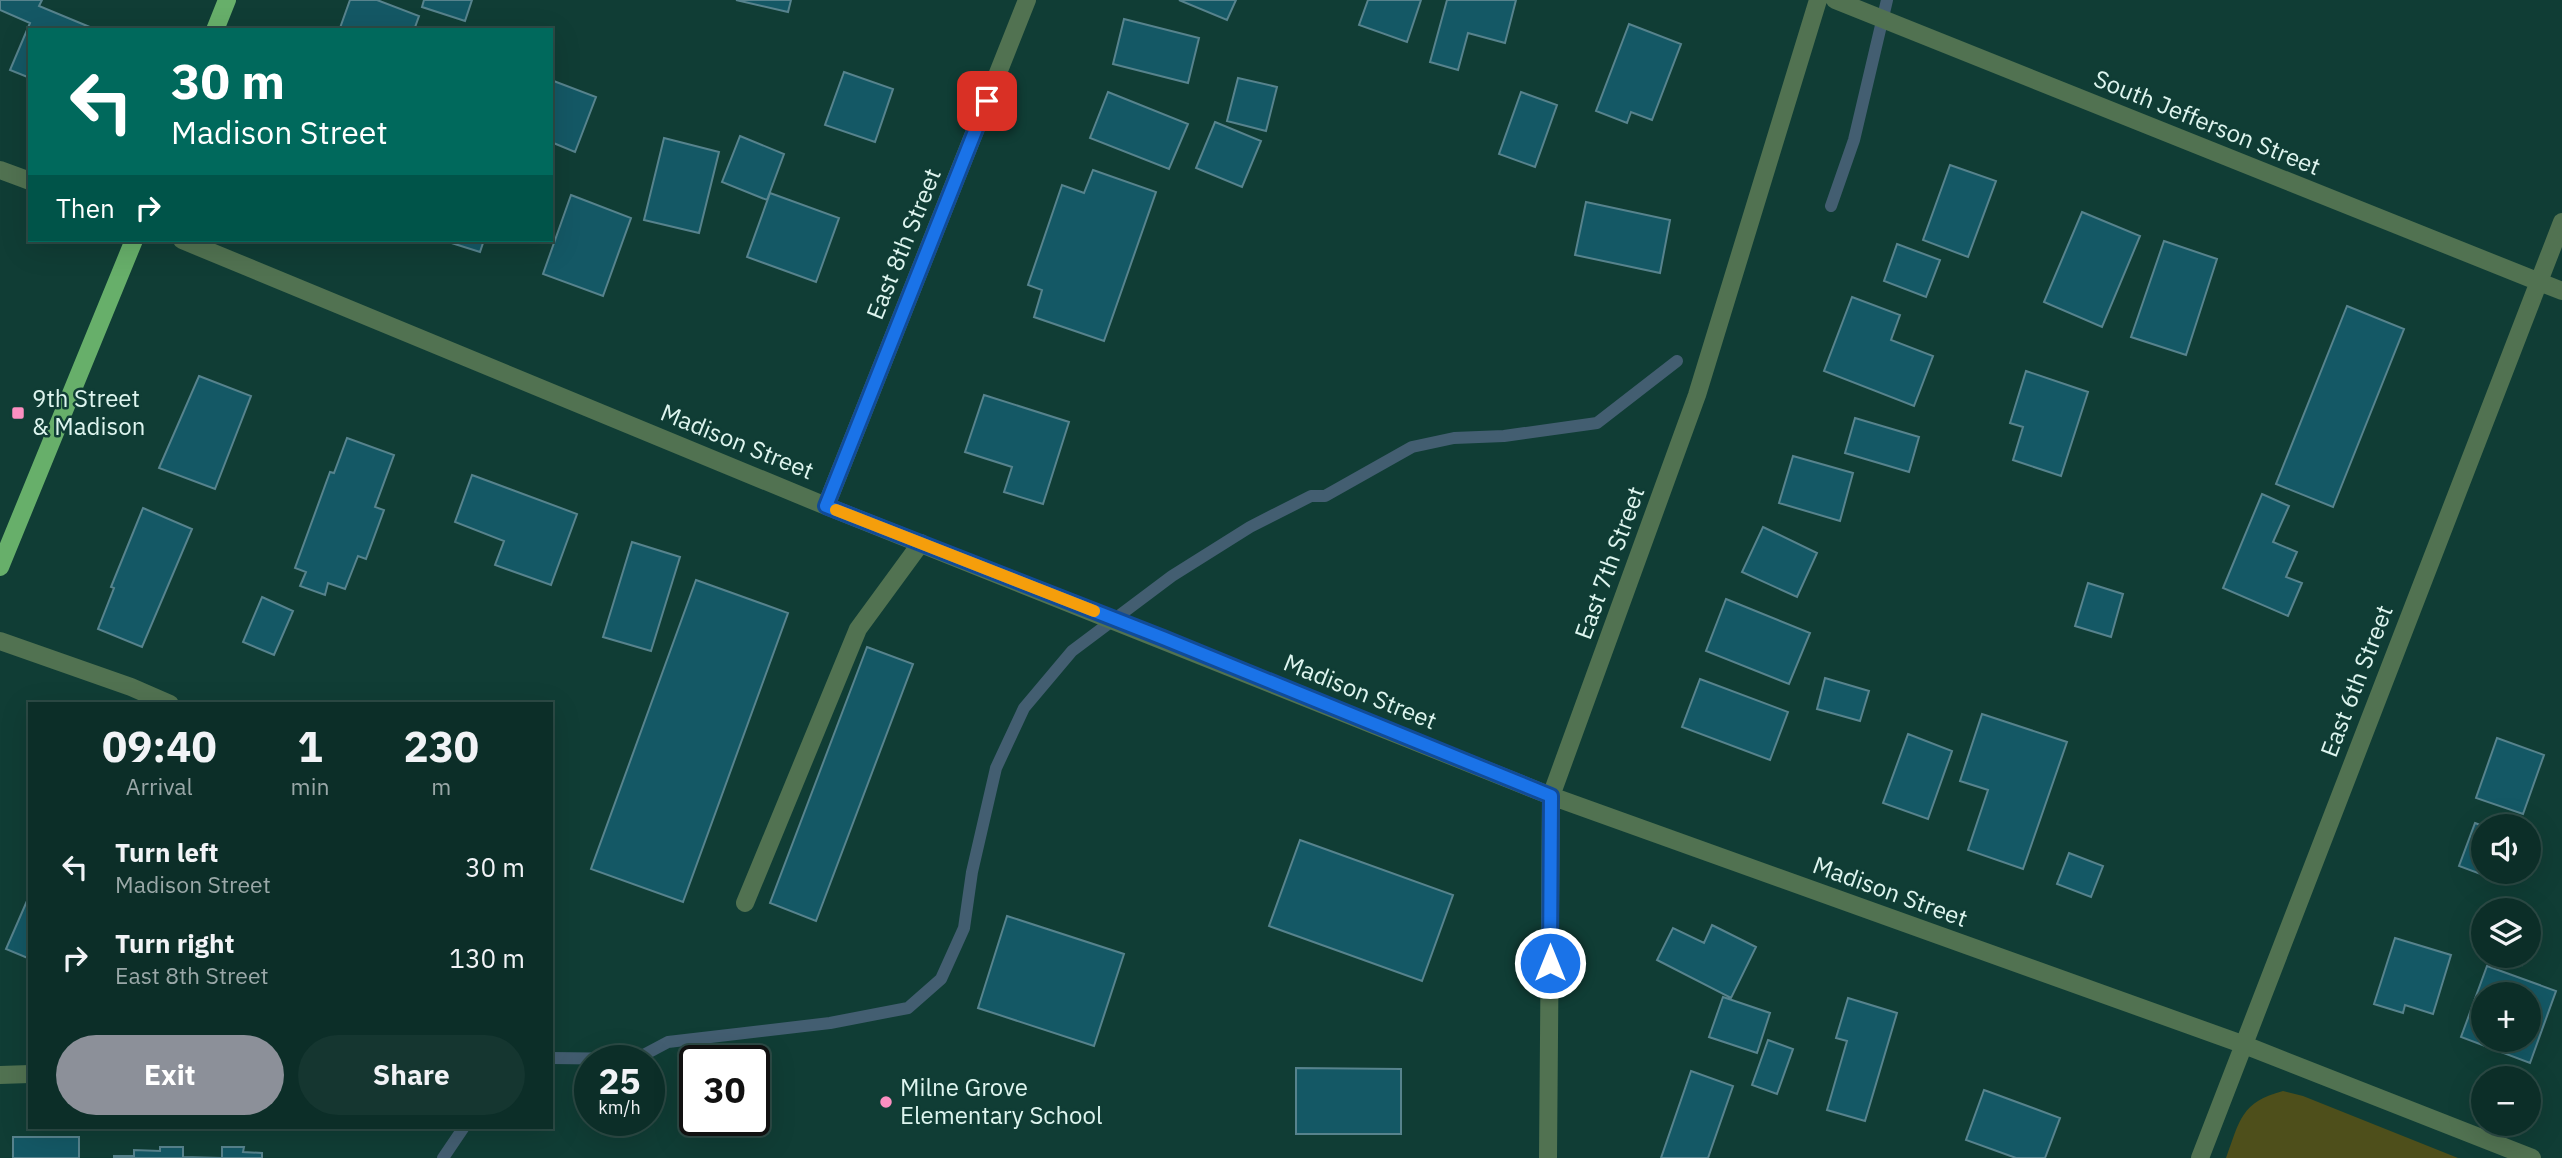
<!DOCTYPE html>
<html lang="en">
<head>
<meta charset="utf-8">
<style>
  :root { --surface:#0c2e28; --page:#153630; --text:#f1f3f6; --muted:#9aa8a8; --line:#2c4a45; --accent:#8c9099 }
  body { margin:0; font-family:"IBM Plex Sans",sans-serif; background:var(--page); color:var(--text); height:100vh; display:flex; flex-direction:column; font-size:26px; white-space:nowrap }
  * { box-sizing:border-box; margin:0 }
  p { font-size:23px; color:var(--muted) }
  .icon { flex:none; width:38px; height:38px; fill:none; stroke:currentColor; stroke-width:2; stroke-linecap:round; stroke-linejoin:round }
  .map { position:relative; flex:1; overflow:hidden }
  .drawer { position:absolute; left:28px; top:702px; width:525px; height:427px; display:flex; flex-direction:column; background:var(--surface); border-radius:0px; box-shadow:0 7px 28px #0002,0 0 0 2px var(--line) }
  .drawer>* { flex:none }
  .guide { position:absolute; left:28px; top:28px; width:525px; height:214px; border-radius:0px; box-shadow:0 7px 28px #0002,0 0 0 2px var(--line); background:#00695c; color:#fff; overflow:hidden }
  .buttons { position:absolute; left:2471px; top:814px; display:grid; gap:14px }
  .buttons a { display:grid; place-items:center; width:70px; height:70px; border-radius:50%; background:var(--surface); box-shadow:0 7px 28px #0002,0 0 0 2px var(--line); font-size:35px }
  .speed { position:absolute; left:574px; top:1045px; display:flex; gap:14px; font-size:35px; font-weight:700; text-align:center }
  .speed>* { display:grid; place-content:center; width:91px; height:91px; border-radius:50%; background:var(--surface); box-shadow:0 7px 28px #0002,0 0 0 2px var(--line); line-height:1 }
  .speed small { font-size:18px; font-weight:400 }
  .speed .limit { border:4px solid #111; border-radius:10px; background:#fff; color:#111 }
  .pin { position:absolute; display:grid; place-items:center; width:60px; height:60px; color:#fff; margin:-30px; border-radius:14px; box-shadow:0 4px 10px #0006 }
  .me { position:absolute; width:77px; margin:-38px; rotate:0deg; stroke-linejoin:round; filter:drop-shadow(0 0 5px #0008) }
  .turn { display:flex; align-items:center; gap:24px; height:147px; padding:0 28px; font-size:32px }
  .turn .icon { width:91px; height:91px; stroke-width:2.5 }
  .turn b { display:block; font-size:49px; line-height:60px }
  .then { display:flex; align-items:center; height:66px; padding:0 28px; background:#0003; gap:14px; font-size:26px }
  .eta { display:flex; justify-content:space-evenly; align-items:center; height:119px; text-align:center }
  .eta b { font-size:42px; font-weight:800; line-height:49px }
  .button { display:flex; gap:14px; margin-top:auto; padding:14px 28px }
  .button a { flex:1; height:80px; border-radius:42px; background:var(--accent); color:#fff; font-size:28px; font-weight:800; line-height:80px; text-align:center }
  .button a+a { background:var(--page); color:var(--text) }
  ul { padding:0; list-style:none }
  li { display:flex; align-items:center; gap:21px; height:91px; padding:0 28px }
  li div { flex:1 }
  li b { display:block; font-size:26px }
  li em { font-style:normal }
  .map>svg:first-child { display:block }
  .green { fill:#4e4f1b }
  .lines { fill:none; stroke-linecap:round; stroke-linejoin:round }
  .stream { stroke:#435e71; stroke-width:12 }
  .building { fill:#145865; stroke:#57838d; stroke-width:2; fill-rule:evenodd }
  .minor { stroke:#517251; stroke-width:18 }
  .major { stroke:#67af6a; stroke-width:18 }
  .route-casing { stroke:#114b97; stroke-width:18 }
  .route { stroke:#1a73e8; stroke-width:12 }
  .slow { stroke:#f59e0b; stroke-width:12 }
  .poi-dot { fill:#fc8fc1; stroke:#103d35; stroke-width:2.5 }
  .labels { text-anchor:middle; stroke-width:5; stroke-linejoin:round; paint-order:stroke }
  .street-label { font-size:24px; fill:#def5ef; stroke:#103d35 }
  .poi-label { font-size:24px; fill:#def5ef; stroke:#103d35; text-anchor:start }
</style>
</head>
<body>
<div class="map">
<svg width="2562" height="1158" viewBox="0 0 2562 1158">
  <rect width="100%" height="100%" fill="#103d35"/>
  <path class="green" d="M2283,1091L2303,1096L2458,1158H2226C2240,1120 2241,1102 2283,1091Z"/>
  <g class="lines">
    <path class="stream" d="M1831,206L1854,140L1887,0
      M551,1058L636,1059L668,1042L830,1023L908,1008L941,979L964,928L972,872L996,768L1024,708L1072,651L1172,576L1250,527L1311,496H1325L1412,447L1454,438L1504,436L1597,423L1677,361
      M443,1158L464,1127"/>
  </g>
  <path class="building" d="M0,0H42L39,6L97,30H30V78L10,70L30,23L0,10Z
    M350,0H377L419,16L414,30H344L340,28Z
    M424,0H472L465,21L422,7Z
    M736,0H791L788,12Z
    M1179,0H1236L1227,20Z
    M1368,0H1421L1407,42L1359,25Z
    M1447,0H1516L1505,43L1468,33L1458,70L1430,62Z
    M1124,19L1199,38L1188,83L1113,64Z
    M1629,24L1681,44L1652,120L1631,112L1627,123L1596,111Z
    M844,72L893,89L875,142L825,125Z
    M1238,78L1277,87L1266,131L1227,121Z
    M551,80L596,97L575,152L551,142Z
    M1108,92L1188,124L1169,169L1090,138Z
    M1521,92L1557,105L1535,167L1499,154Z
    M1215,122L1261,141L1242,187L1196,168Z
    M740,136L784,154L767,200L722,182Z
    M664,138L719,152L699,233L644,220Z
    M1950,165L1996,181L1968,257L1923,240Z
    M1093,170L1156,192L1104,341L1034,317L1042,290L1028,285L1062,185L1084,193Z
    M770,193L839,218L816,282L747,257Z
    M571,195L631,218L603,296L543,274Z
    M1586,202L1670,220L1660,273L1575,255Z
    M2082,212L2140,236L2102,327L2044,302Z
    M442,240H484L480,252Z
    M2164,241L2217,259L2186,355L2131,337Z
    M1897,244L1940,260L1926,297L1884,281Z
    M1852,297L1900,315L1891,340L1933,356L1914,406L1824,371Z
    M2347,306L2404,329L2333,507L2276,484Z
    M2026,371L2088,392L2061,476L2013,460L2023,427L2010,423Z
    M199,376L251,396L215,489L159,468Z
    M984,395L1069,422L1043,504L1004,492L1012,467L965,452Z
    M1855,418L1919,437L1909,472L1845,453Z
    M347,438L394,455L375,507L384,510L366,559L358,556L345,589L328,583L325,595L300,586L306,572L295,568L330,472L334,473Z
    M1793,456L1853,473L1840,521L1779,503Z
    M472,475L577,514L551,585L495,565L504,541L455,522Z
    M2262,494L2289,506L2273,542L2297,552L2286,577L2302,583L2288,616L2223,588Z
    M143,508L192,529L142,647L98,629L114,588L111,587Z
    M1763,527L1817,553L1797,597L1742,572Z
    M632,542L680,557L651,651L603,637Z
    M696,580L788,613L683,902L591,869Z
    M2088,583L2123,594L2111,637L2075,626Z
    M262,597L293,611L274,655L243,642Z
    M1726,599L1810,633L1789,684L1706,651Z
    M867,647L913,664L816,921L770,903Z
    M1825,678L1869,691L1860,721L1817,709Z
    M1700,679L1788,712L1770,760L1682,727Z
    M1982,714L2067,742L2023,869L1968,850L1988,790L1960,781Z
    M1908,734L1952,751L1928,819L1883,803Z
    M2497,738L2544,755L2523,814L2476,798Z
    M2475,823L2483,826V872H2506L2502,882L2459,866Z
    M1300,840L1453,895L1422,981L1269,926Z
    M2069,853L2103,866L2091,897L2057,884Z
    M30,894V959L6,949Z
    M1007,916L1124,954L1094,1046L978,1008Z
    M2529,923L2536,926L2529,947Z
    M1712,925L1756,947L1731,998L1657,960L1673,928L1704,943Z
    M2395,938L2451,955L2433,1014L2405,1005L2403,1013L2374,1004Z
    M2492,956H2526L2522,965Z
    M2487,966L2556,991L2530,1063L2461,1037ZM2483,994H2529V1040H2483Z
    M1723,997L1770,1013L1757,1053L1709,1037Z
    M1848,998L1897,1013L1865,1121L1827,1110L1847,1041L1836,1038Z
    M1768,1040L1793,1049L1777,1094L1752,1085Z
    M1296,1068L1401,1069V1134H1296Z
    M1691,1071L1733,1086L1708,1158H1661Z
    M1984,1090L2060,1118L2045,1158H2016L1966,1140Z
    M13,1137H79V1158H13Z
    M160,1147H183V1157L222,1158V1147H244L243,1152L262,1153V1158H114V1156H134V1150L160,1151Z"/>
  <g class="lines">
    <path class="minor" d="M1835,0L2562,291
      M0,170L30,181
      M182,240L826,506L1551,796L2242,1044L2532,1158
      M826,506L1027,0
      M0,641L131,687L170,704
      M745,903L858,629L921,543
      M0,1075L30,1074
      M1548,1158L1551,796L1697,395L1818,0
      M2200,1158L2562,222"/>
    <path class="major" d="M215,30L227,0
      M0,567L134,240"/>
  </g>
  <g class="lines">
    <g class="route-casing">
      <path id="route" d="M987,101L826,506L1163,638L1551,796L1550,963"/>
    </g>
    <use href="#route" class="route"/>
    <path class="slow" d="M836,510L1094,611"/>
  </g>
  <g class="poi-dot">
    <rect x="11" y="406" width="14" height="14" rx="3.5"/>
    <circle cx="886" cy="1102" r="7"/>
  </g>
  <g class="labels">
    <g class="street-label">
      <text transform="translate(2207 123) rotate(22)" y="8">South Jefferson Street</text>
      <text transform="translate(904 244) rotate(-68)" y="8">East 8th Street</text>
      <text transform="translate(737 442) rotate(22)" y="8">Madison Street</text>
      <text transform="translate(1610 563) rotate(-70)" y="8">East 7th Street</text>
      <text transform="translate(2357 681) rotate(-69)" y="8">East 6th Street</text>
      <text transform="translate(1360 692) rotate(22)" y="8">Madison Street</text>
      <text transform="translate(1890 892) rotate(20)" y="8">Madison Street</text>
    </g>
    <g class="poi-label">
      <text x="32" y="407">9th Street<tspan x="32" dy="28">&amp; Madison</tspan></text>
      <text x="900" y="1096">Milne Grove<tspan x="900" dy="28">Elementary School</tspan></text>
    </g>
  </g>
</svg>
<div class="buttons">
<a><svg class="icon" aria-label="sound" viewBox="0 0 24 24"><path d="M4 9h4l5-4v14l-5-4H4zM17 9q2 3 0 6"/></svg></a>
<a><svg class="icon" aria-label="layers" viewBox="0 0 24 24"><path d="M12 4l9 5-9 5-9-5zM3 14l9 5 9-5"/></svg></a>
<a>+</a>
<a>−</a>
</div>
<div class="speed"><div>25<small>km/h</small></div><div class="limit">30</div></div>
<div class="pin" style="left:987px;top:101px;background:#d93025"><svg class="icon" aria-label="arrive" viewBox="0 0 24 24"><path d="M6 21V4h12l-3 4 3 4H6"/></svg></div>
<svg class="me" style="left:1550px;top:963px" viewBox="-20 -20 40 40"><circle r="17" fill="#1a73e8" stroke="#fff" stroke-width="3"/><path d="M0-11L8 9 0 5-8 9z" fill="#fff"/></svg>
<div class="guide">
<div class="turn"><svg class="icon" aria-label="left" viewBox="0 0 24 24"><path d="M17 20v-9H6M10 6l-5 5 5 5"/></svg><div><b>30 m</b>Madison Street</div></div>
<div class="then">Then<svg class="icon" aria-label="right" viewBox="0 0 24 24"><path d="M7 20v-9h11M14 6l5 5-5 5"/></svg></div>
</div>
<section class="drawer">
<div class="eta">
<div><b>09:40</b><p>Arrival</p></div>
<div><b>1</b><p>min</p></div>
<div><b>230</b><p>m</p></div>
</div>
<ul>
<li><svg class="icon" aria-label="left" viewBox="0 0 24 24"><path d="M17 20v-9H6M10 6l-5 5 5 5"/></svg><div><b>Turn left</b><p>Madison Street</p></div><em>30 m</em></li>
<li><svg class="icon" aria-label="right" viewBox="0 0 24 24"><path d="M7 20v-9h11M14 6l5 5-5 5"/></svg><div><b>Turn right</b><p>East 8th Street</p></div><em>130 m</em></li>
</ul>
<div class="button"><a>Exit</a><a>Share</a></div>
</section>
</div>
</body>
</html>
